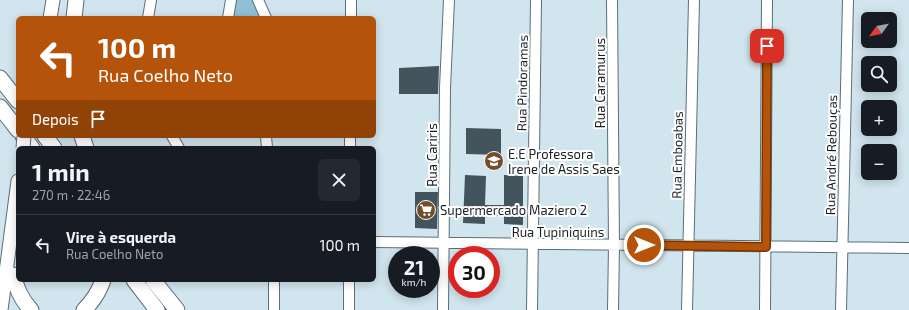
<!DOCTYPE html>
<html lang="pt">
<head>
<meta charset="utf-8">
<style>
  :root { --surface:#171b24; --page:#242831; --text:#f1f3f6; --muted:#9ea1a6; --line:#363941 }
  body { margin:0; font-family:"Exo 2",sans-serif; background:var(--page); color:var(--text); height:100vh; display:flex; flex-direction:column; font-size:15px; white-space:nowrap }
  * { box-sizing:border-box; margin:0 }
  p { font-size:13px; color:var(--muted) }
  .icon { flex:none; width:22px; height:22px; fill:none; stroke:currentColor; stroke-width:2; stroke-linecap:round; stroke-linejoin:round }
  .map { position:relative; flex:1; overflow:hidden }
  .drawer { position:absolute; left:16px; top:146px; width:360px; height:136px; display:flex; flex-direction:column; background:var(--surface); border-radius:6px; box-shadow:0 2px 10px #0003 }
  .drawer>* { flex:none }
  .hud { position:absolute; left:16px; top:16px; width:360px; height:122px; border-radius:6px; box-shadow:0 2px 10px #0003; background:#b45309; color:#fff; overflow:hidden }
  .needle { width:26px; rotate:237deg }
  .fabs { position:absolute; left:861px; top:12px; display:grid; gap:8px }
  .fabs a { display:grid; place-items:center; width:36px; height:36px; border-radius:6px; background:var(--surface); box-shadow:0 2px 10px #0003; font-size:20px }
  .speed { position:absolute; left:388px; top:246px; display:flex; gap:8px; font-size:20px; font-weight:700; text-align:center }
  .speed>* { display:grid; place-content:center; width:52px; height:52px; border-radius:50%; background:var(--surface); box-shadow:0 2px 10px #0003; line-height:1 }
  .speed small { font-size:10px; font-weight:400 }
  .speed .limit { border:6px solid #d22; background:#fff; color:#111 }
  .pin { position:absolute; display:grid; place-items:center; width:34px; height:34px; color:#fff; margin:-17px; border-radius:8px; box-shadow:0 2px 6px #0006 }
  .me { position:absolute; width:44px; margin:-22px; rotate:90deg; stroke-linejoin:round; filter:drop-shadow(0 0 3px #0008) }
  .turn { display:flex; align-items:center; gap:14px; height:84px; padding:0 16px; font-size:18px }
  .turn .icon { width:52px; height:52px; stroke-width:2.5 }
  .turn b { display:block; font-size:28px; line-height:34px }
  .then { display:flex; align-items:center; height:38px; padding:0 16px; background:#0003; gap:8px; font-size:15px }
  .round { display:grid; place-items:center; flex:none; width:42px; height:42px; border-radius:6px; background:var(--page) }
  .headline { display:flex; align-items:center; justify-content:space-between; height:68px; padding:0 16px }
  h1 { font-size:24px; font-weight:700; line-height:30px }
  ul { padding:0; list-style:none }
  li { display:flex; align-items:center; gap:12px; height:60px; padding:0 16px; border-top:1px solid var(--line) }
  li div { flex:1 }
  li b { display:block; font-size:15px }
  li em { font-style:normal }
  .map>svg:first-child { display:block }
  .green { fill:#8fc0d5 }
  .building { fill:#43545c }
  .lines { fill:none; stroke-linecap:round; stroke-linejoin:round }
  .minor-casing { stroke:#5c6e77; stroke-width:12 }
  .major-casing { stroke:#5c6e77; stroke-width:15 }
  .highway-casing { stroke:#5c6e77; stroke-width:17 }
  .minor { stroke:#fff; stroke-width:10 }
  .major { stroke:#fff; stroke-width:13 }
  .highway { stroke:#fff; stroke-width:15 }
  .major-bridge-casing { stroke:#5c6e77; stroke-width:15; stroke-linecap:butt }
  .major-bridge { stroke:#fff; stroke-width:13 }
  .route-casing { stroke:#753606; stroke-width:10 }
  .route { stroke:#b45309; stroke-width:7 }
  .labels { text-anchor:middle; stroke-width:4; stroke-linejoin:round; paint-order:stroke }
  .street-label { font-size:13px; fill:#192024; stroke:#fff }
  .poi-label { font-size:13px; fill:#192024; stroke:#fff; text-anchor:start }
</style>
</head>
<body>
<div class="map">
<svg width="909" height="310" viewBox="0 0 909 310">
  <rect width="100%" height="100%" fill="#d1e5ee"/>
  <path class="green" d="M231,0H258L266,18H228Z"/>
  <path class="building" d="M439,66L438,94H399V68Z
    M466,128L501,129V155L466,154Z
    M465,175L486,176L485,205H504V175L523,176V225L504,224V216L485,215V224L463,223Z
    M415,192H438L437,229L415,228Z"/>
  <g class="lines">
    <g class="minor-casing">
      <path id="minor" d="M258,0L266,18
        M612,0L614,245L613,310
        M148,18L151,0
        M228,18L231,0
        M351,18V0
        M172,136L179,148
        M266,136L267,148
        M350,148V136
        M374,242L909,248
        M274,310V280
        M349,310V280
        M443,310L445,88L449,0
        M532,310L536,0
        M687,310L694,0
        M765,310L767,0
        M841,310L848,0"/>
    </g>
    <g class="major-casing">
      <path id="major" d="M50,18L53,0
        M1,310L18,181"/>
    </g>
    <g class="highway-casing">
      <path id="highway" d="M74,18L76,0
        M0,78L18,101
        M0,107L18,130
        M23,136L32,148
        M45,136L54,148
        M82,136L86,148
        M13,275C17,289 21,299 31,310
        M134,280L157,310
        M153,280L177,310
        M84,310C93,301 99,292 103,280"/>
    </g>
    <use href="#minor" class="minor"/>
    <use href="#major" class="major"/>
    <use href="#highway" class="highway"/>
    <g class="major-bridge-casing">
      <path id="major-bridge" d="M23,148L24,136"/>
    </g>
    <use href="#major-bridge" class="major-bridge"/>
  </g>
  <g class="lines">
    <g class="route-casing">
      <path id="route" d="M644,245L766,247L767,46"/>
    </g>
    <use href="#route" class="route"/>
  </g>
  <defs>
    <g id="school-disc" transform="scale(1)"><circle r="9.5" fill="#744d2a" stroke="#fff"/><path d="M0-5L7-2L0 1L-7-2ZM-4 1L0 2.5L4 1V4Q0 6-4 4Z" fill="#fff"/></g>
    <g id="supermarket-disc" transform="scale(1)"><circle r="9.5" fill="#744d2a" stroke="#fff"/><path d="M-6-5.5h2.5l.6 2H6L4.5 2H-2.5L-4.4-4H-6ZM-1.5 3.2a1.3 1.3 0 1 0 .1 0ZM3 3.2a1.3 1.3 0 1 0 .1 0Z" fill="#fff"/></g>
  </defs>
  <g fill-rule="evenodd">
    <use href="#school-disc" x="494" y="161"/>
    <use href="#supermarket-disc" x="426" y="210"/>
  </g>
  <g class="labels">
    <g class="street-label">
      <text transform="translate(522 83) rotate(-89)" y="5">Rua Pindoramas</text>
      <text transform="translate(600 83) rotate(-90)" y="5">Rua Caramurus</text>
      <text transform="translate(432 155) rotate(-90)" y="5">Rua Cariris</text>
      <text transform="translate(677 155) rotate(-89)" y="5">Rua Emboabas</text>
      <text transform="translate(831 155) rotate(-89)" y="5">Rua André Rebouças</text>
      <text x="558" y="237">Rua Tupiniquins</text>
    </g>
    <g class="poi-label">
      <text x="508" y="159">E.E Professora<tspan x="508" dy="15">Irene de Assis Saes</tspan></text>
      <text x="440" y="215">Supermercado Maziero 2</text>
    </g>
  </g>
</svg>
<div class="fabs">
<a><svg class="needle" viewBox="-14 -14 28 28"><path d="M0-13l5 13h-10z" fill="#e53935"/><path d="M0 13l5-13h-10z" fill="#9ea1a6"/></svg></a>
<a><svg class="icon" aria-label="search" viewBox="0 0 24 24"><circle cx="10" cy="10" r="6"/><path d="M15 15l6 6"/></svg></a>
<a>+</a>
<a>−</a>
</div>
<div class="speed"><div>21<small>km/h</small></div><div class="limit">30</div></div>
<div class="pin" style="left:767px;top:46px;background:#d93025"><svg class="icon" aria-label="arrive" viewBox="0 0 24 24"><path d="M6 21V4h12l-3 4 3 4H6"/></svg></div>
<svg class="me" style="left:644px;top:245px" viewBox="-20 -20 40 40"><circle r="17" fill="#b45309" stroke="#fff" stroke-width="3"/><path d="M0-11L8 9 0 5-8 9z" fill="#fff"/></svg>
<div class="hud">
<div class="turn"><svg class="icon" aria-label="left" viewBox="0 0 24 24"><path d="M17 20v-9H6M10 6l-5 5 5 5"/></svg><div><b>100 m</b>Rua Coelho Neto</div></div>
<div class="then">Depois<svg class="icon" aria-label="arrive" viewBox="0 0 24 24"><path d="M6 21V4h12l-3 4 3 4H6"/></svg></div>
</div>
<section class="drawer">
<div class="headline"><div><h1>1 min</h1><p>270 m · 22:46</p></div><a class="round"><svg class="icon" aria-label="close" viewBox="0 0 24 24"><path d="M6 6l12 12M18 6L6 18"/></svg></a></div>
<ul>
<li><svg class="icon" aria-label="left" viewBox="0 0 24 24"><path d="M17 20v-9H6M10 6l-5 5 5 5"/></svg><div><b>Vire à esquerda</b><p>Rua Coelho Neto</p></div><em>100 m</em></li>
</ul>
</section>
</div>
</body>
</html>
